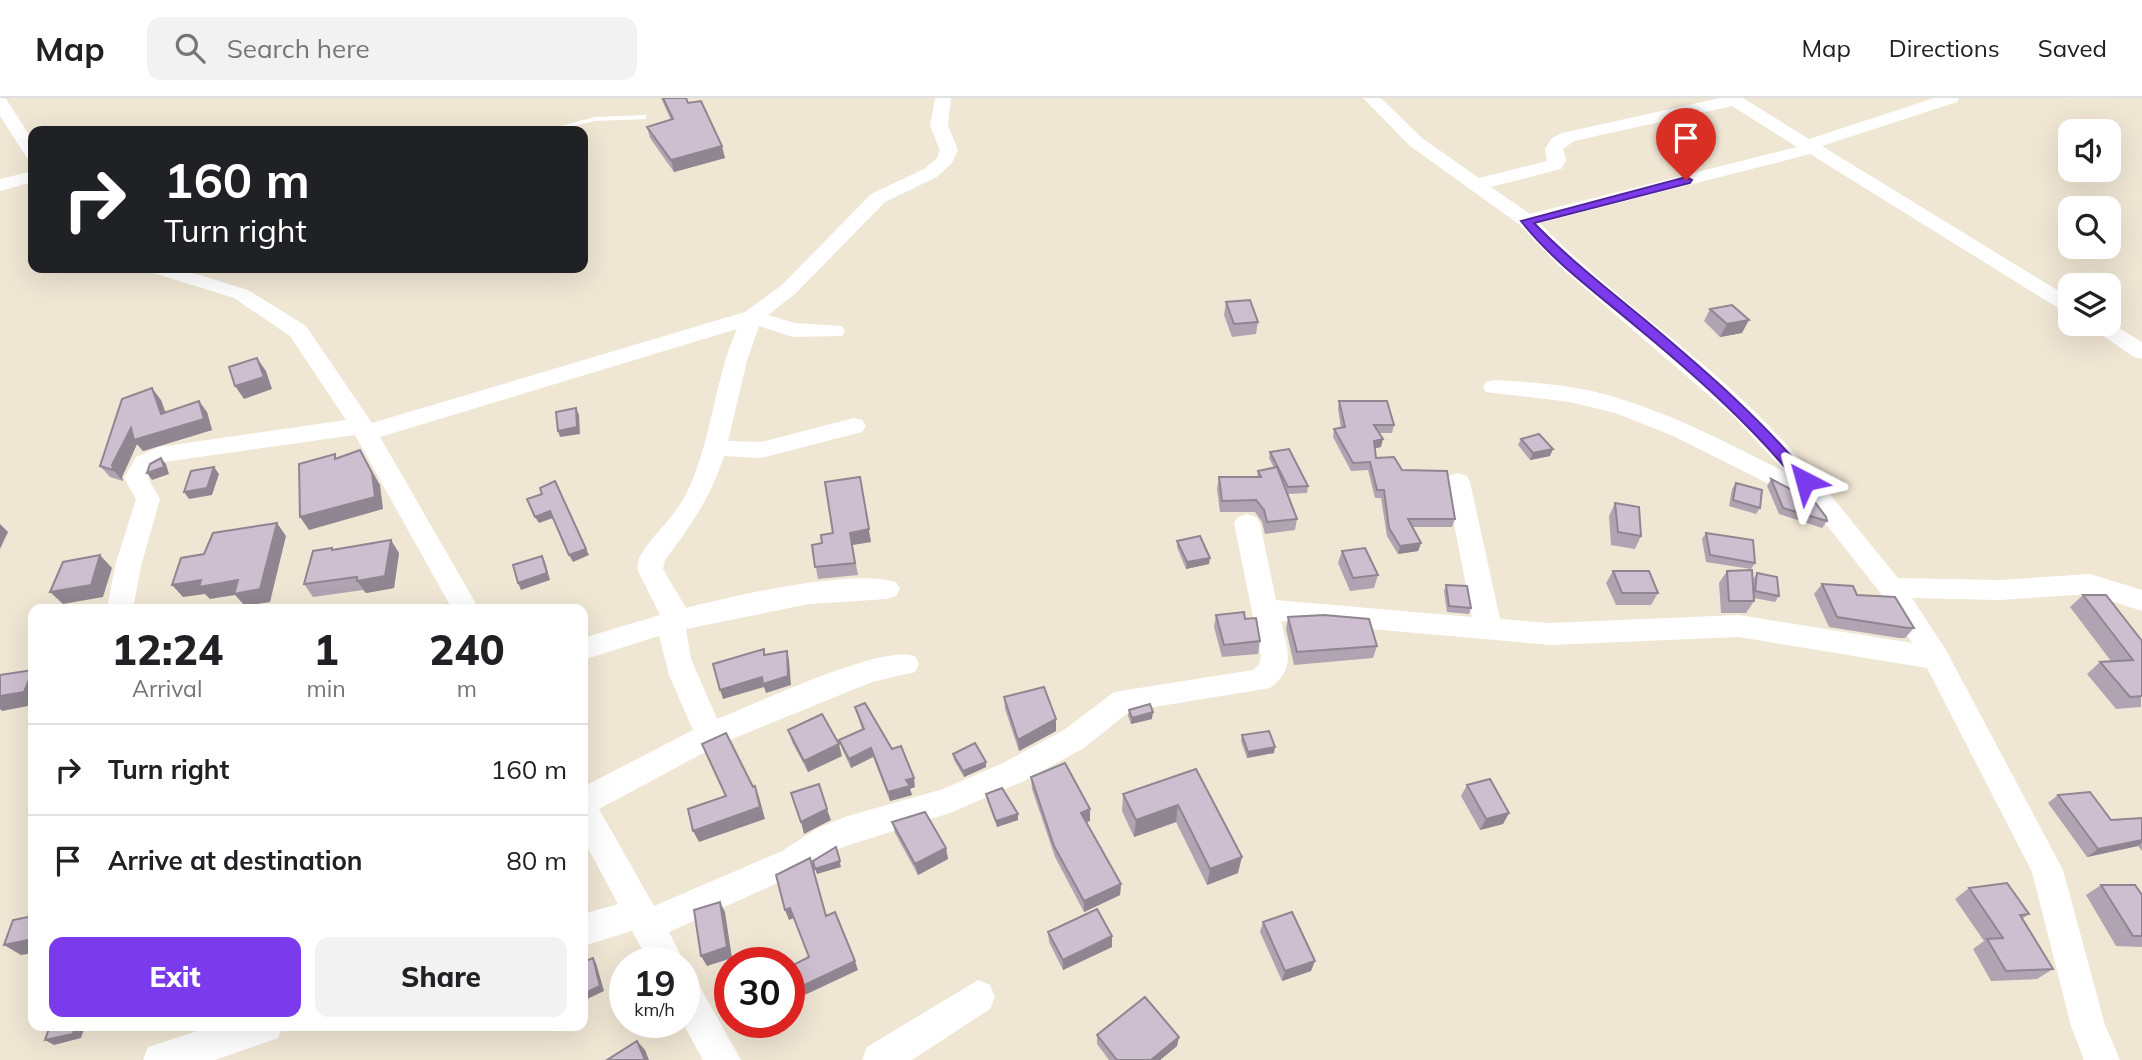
<!DOCTYPE html>
<html lang="en">
<head>
<meta charset="utf-8">
<style>
  :root { --surface:#fff; --page:#f2f2f2; --text:#202124; --muted:#757577; --line:#e0e0e0; --accent:#7c3aed }
  body { margin:0; font-family:Mulish,sans-serif; background:var(--page); color:var(--text); height:100vh; display:flex; flex-direction:column; font-size:26px; white-space:nowrap }
  * { box-sizing:border-box; margin:0 }
  p { font-size:23px; color:var(--muted) }
  .icon { flex:none; width:38px; height:38px; fill:none; stroke:currentColor; stroke-width:2; stroke-linecap:round; stroke-linejoin:round }
  .map { position:relative; flex:1; overflow:hidden }
  .sheet { position:absolute; left:28px; top:506px; width:560px; height:427px; display:flex; flex-direction:column; background:var(--surface); border-radius:14px; box-shadow:0 7px 28px #0002 }
  .sheet>* { flex:none }
  .banner { position:absolute; left:28px; top:28px; width:560px; height:147px; border-radius:14px; box-shadow:0 7px 28px #0002; background:#202124; color:#fff; overflow:hidden }
  .buttons { position:absolute; left:2058px; top:21px; display:grid; gap:14px }
  .buttons a { display:grid; place-items:center; width:63px; height:63px; border-radius:14px; background:var(--surface); box-shadow:0 7px 28px #0002; font-size:35px }
  .speed { position:absolute; left:609px; top:849px; display:flex; gap:14px; font-size:35px; font-weight:700; text-align:center }
  .speed>* { display:grid; place-content:center; width:91px; height:91px; border-radius:50%; background:var(--surface); box-shadow:0 7px 28px #0002; line-height:1 }
  .speed small { font-size:18px; font-weight:400 }
  .speed .limit { border:10px solid #d22; background:#fff; color:#111 }
  .pin { position:absolute; display:grid; place-items:center; width:60px; height:60px; color:#fff; margin:-72px -30px; border-radius:50% 50% 50% 0; rotate:-45deg; box-shadow:0 0 7px #0007 }
  .pin .icon { rotate:45deg }
  .me { position:absolute; width:77px; margin:-38px; rotate:321deg; stroke-linejoin:round; filter:drop-shadow(0 0 5px #0008) }
  .turn { display:flex; align-items:center; gap:24px; height:147px; padding:0 21px; font-size:32px }
  .turn .icon { width:91px; height:91px; stroke-width:2.5 }
  .turn b { display:block; font-size:49px; line-height:60px }
  .eta { display:flex; justify-content:space-evenly; align-items:center; height:119px; text-align:center }
  .eta b { font-size:42px; font-weight:800; line-height:49px }
  .button { display:flex; gap:14px; margin-top:auto; padding:14px 21px }
  .button a { flex:1; height:80px; border-radius:14px; background:var(--accent); color:#fff; font-size:28px; font-weight:800; line-height:80px; text-align:center }
  .button a+a { background:var(--page); color:var(--text) }
  ul { padding:0; list-style:none }
  li { display:flex; align-items:center; gap:21px; height:91px; padding:0 21px; border-top:2px solid var(--line) }
  li div { flex:1 }
  li b { display:block; font-size:26px }
  li em { font-style:normal }
  header { display:flex; align-items:center; gap:42px; box-sizing:border-box; height:98px; padding:0 35px; background:var(--surface); border-bottom:2px solid var(--line) }
  header strong { font-size:33px }
  nav { display:flex; gap:38px; margin-inline-start:auto; font-size:24px }
  .search { width:490px; height:63px; background:var(--page); display:flex; align-items:center; gap:18px; box-sizing:border-box; padding:0 24px; border-radius:14px; color:var(--muted); font-size:26px }
  .map>svg:first-child { display:block }
  .lines { fill:none; stroke-linecap:round; stroke-linejoin:round }
  .service { fill:#fff; fill-rule:evenodd }
  .minor { fill:#fff; fill-rule:evenodd }
  .wall { fill:#b0a4b2 }
  .shaded-wall { fill:#908691 }
  .building { fill:#cdbfcf; stroke:#908691; stroke-width:2 }
  .route { fill:#7c3aed; stroke:#51269a; stroke-width:2 }
</style>
</head>
<body>
<header>
<strong>Map</strong>
<div class="search"><svg class="icon" aria-label="search" viewBox="0 0 24 24"><circle cx="10" cy="10" r="6"/><path d="M15 15l6 6"/></svg>Search here</div>
<nav><a>Map</a><a>Directions</a><a>Saved</a></nav>
</header>
<div class="map">
<svg width="2142" height="962" viewBox="0 0 2142 962">
  <rect width="100%" height="100%" fill="#f0e6d4"/>
  <g class="lines">
    <path class="service" d="M643,17H646V21L595,23L554,33H541L595,19Z"/>
    <path class="minor" d="M0,0L6,1L33,43V61L27,60L0,18Z
      M935,0H951L948,28L958,52L952,65L937,79L885,104L796,195L768,217L795,225L842,228L845,233L842,238L793,239L759,228L747,263L728,343L761,344L854,320L862,322L866,328L862,334L761,360L724,358C711,399 690,429 665,462L663,471L686,510C733,498 852,470 896,484L900,491L896,498L887,501L809,506L686,531L691,561L717,621C756,606 880,546 915,558L919,566L915,574L872,584L720,646L599,711L654,808L782,753L818,730L848,718L943,691L1003,665L1064,632L1114,594L1253,572L1259,567L1261,558L1234,425L1238,419L1247,416L1256,419L1260,425L1276,502L1472,519L1446,384L1449,378L1458,375L1467,378L1470,384L1500,521L1550,525L1739,517L1912,545L1882,497L1811,407L1671,337L1615,315L1570,304L1486,294L1483,289L1486,284L1494,282C1528,284 1563,286 1596,294C1663,311 1724,343 1785,374L1735,320L1559,168L1520,127L1410,48L1363,0H1381L1422,40L1479,80L1547,63L1545,51L1552,40L1562,35L1720,0H1743L1809,41L1934,0H1959L1957,4L1822,48L2070,200V215L2063,213L1810,56L1540,125C1605,193 1685,245 1752,311C1806,363 1851,423 1898,480L2000,482L2090,476L2142,492V513L2090,496L2000,502L1912,500L1946,552L2063,772L2105,927L2120,962H2084L2071,928L2032,774L1927,570L1739,539L1550,547L1281,523C1287,551 1297,570 1270,590L1130,613L1084,650L1024,683L950,715L840,750L804,773L669,834L684,864H649L632,833L583,848V816L618,806L583,741V689L693,632L669,577L659,538L583,562V540L660,517L637,471L639,460C651,438 672,422 684,400C712,347 713,285 737,231L380,339L479,511H452L355,337L164,364L153,371L148,380L160,401L141,468L133,511H107L115,468L136,401L124,380L136,359L159,349L346,322L290,238L234,200L150,174L147,170H177L248,192L306,228L372,325L745,214L782,187L871,96L924,71L937,60L940,52L930,28ZM1732,8L1797,49L1530,116L1491,89L1561,71L1566,62L1563,51L1574,43Z
      M33,73V84L0,93V81Z
      M2109,224L2142,244V261L2134,259L2086,226Z
      M684,877L696,882L741,962H703L682,924H684Z
      M978,882L990,887L995,899L990,911L912,962H862L867,949Z
      M213,928H283L278,940L215,962H143L148,949Z"/>
  </g>
  <path class="wall" d="M661,0H686L725,60L674,74L650,40L647,29L671,22Z
    M1226,204L1258,224L1256,236L1232,239L1224,217Z
    M1710,211L1742,235L1720,239L1704,223Z
    M161,302L165,314H207L212,332L143,353L137,346L122,379L123,383L110,379L100,368Z
    M1339,303L1394,327L1392,335H1379L1381,349L1375,350L1376,360L1402,372L1455,421L1452,429H1412L1421,445L1418,453L1398,456L1387,438L1381,400H1375L1368,372L1351,373L1333,339L1334,331L1341,330L1338,311Z
    M1521,341L1550,358L1530,362L1518,347Z
    M1270,354L1308,388L1307,395L1287,396L1297,421L1295,432L1265,436L1262,424L1255,414H1220L1217,391L1219,379H1257L1258,373L1274,370L1269,360Z
    M1771,381L1827,423L1822,430L1779,416L1767,388Z
    M1736,385L1760,410L1756,416L1729,408L1732,391Z
    M1615,405L1641,438L1635,451L1611,447L1609,418Z
    M1706,435L1755,465L1751,471L1706,464L1702,441Z
    M1177,443L1209,466L1186,471L1177,449Z
    M871,444L852,447L858,477L818,481L812,447Z
    M332,450L334,452L399,455L394,490L366,495L363,492L313,499L304,486Z
    M1342,453L1378,477L1374,490L1350,493L1338,465Z
    M1613,473L1658,495L1651,507H1616L1606,485Z
    M1727,473L1753,481L1757,475L1779,498L1775,504L1754,500V503L1746,515H1721L1719,485Z
    M1822,486L1914,530L1905,540H1899L1829,529L1814,496Z
    M1446,487L1471,510L1469,516L1447,514L1444,493Z
    M2083,497L2142,543L2141,609L2116,611L2087,576L2100,564L2111,563L2070,509Z
    M1216,517L1245,521L1260,543L1258,556L1222,559L1214,529Z
    M1288,519L1377,548L1373,560L1294,567L1286,531Z
    M1004,599L1056,633L1019,653L1005,611Z
    M855,609L892,651L915,689L910,691L912,697L890,703L873,659L851,670L842,651L839,642L862,631Z
    M1129,612L1152,621L1131,626L1128,618Z
    M788,632L842,658L808,674L792,644Z
    M1242,637L1274,655L1247,660L1241,643Z
    M953,656L986,669L964,679L954,662Z
    M1196,671L1238,775L1207,787L1176,724L1134,739L1122,713L1123,696Z
    M1031,679L1090,711V723L1086,724L1121,786L1120,797L1084,814L1055,759L1032,691Z
    M1467,687L1509,715L1503,726L1480,732L1461,698Z
    M986,696L1018,716V722L997,729L987,702Z
    M2058,697L2111,722L2142,720V753L2138,748L2087,759L2048,705Z
    M892,724L946,750L948,761L918,777L895,735Z
    M2101,787L2142,797V849L2116,848L2086,797Z
    M1969,790L2029,816L2022,821L2053,871L2037,881L1991,883L1973,851L1984,843L1955,801Z
    M1263,824L1311,873L1282,883L1260,834Z
    M1048,834L1112,838V849L1063,872L1049,844Z
    M1097,937L1177,948L1160,962H1109L1097,946Z"/>
  <path class="shaded-wall" d="M722,48L725,60L674,74L671,62Z
    M1749,222L1742,235L1720,239L1727,226Z
    M257,260L266,273L272,291L244,301L235,288Z
    M152,290L161,302L170,327L161,316Z
    M199,303L207,314L212,332L143,353L137,346L122,379L123,383L113,372L112,367L131,330Z
    M576,310L579,317L580,336L560,339L558,333Z
    M1383,341L1381,349L1372,351L1374,343Z
    M1553,351L1550,358L1530,362L1533,355Z
    M360,352L380,387L383,411L309,432L300,419Z
    M161,360L166,366L169,376L152,382L147,375Z
    M214,369L219,376L212,397L189,401L184,394Z
    M860,379L871,444L852,447L858,477L850,435Z
    M555,383L589,457L573,464L569,457Z
    M550,413L553,420L539,425L535,419Z
    M277,425L286,438L270,504L245,508L235,497L210,501L205,496L183,499L172,487L201,482Z
    M0,426L8,434L0,451Z
    M391,442L399,455L394,490L366,495L357,483Z
    M1421,445L1418,453L1398,456L1400,448Z
    M100,457L112,470L103,499L63,506L50,494Z
    M542,458L545,464L550,482L521,492L518,485Z
    M1210,460L1209,466L1186,471L1187,464Z
    M787,553L789,562L791,587L766,595L764,589L723,601L720,592Z
    M33,572V607L2,613L0,611V598Z
    M1153,614L1152,621L1131,626L1132,620Z
    M1056,621V633L1019,653L1018,642Z
    M839,646L842,658L808,674L804,663Z
    M1275,649L1274,655L1247,660L1248,654Z
    M871,650L873,659L851,670L849,661Z
    M986,664V669L964,679L963,673Z
    M914,680L915,689L910,691L912,697L890,703L888,694L906,682Z
    M755,688L759,699L765,721L699,744L693,733Z
    M1178,707L1176,724L1134,739L1136,722Z
    M827,711L831,722L804,736L801,724Z
    M1090,711V723L1081,726V715Z
    M1509,715L1503,726L1480,732L1486,721Z
    M1018,716V722L997,729L996,723Z
    M2142,742V745L2138,748L2087,759L2098,751Z
    M836,749L841,769L817,776L815,771Z
    M946,750L948,761L918,777L915,766Z
    M1242,759L1238,775L1207,787L1210,771Z
    M1121,786L1120,797L1084,814V803Z
    M720,804L725,814L732,860L707,868L701,858Z
    M790,810L794,820L789,822L785,812Z
    M1112,838V849L1063,872V862Z
    M33,841V855L21,857L4,847Z
    M593,860L596,865L604,893L583,903V896Z
    M855,863L858,872L794,902L790,894Z
    M1315,863L1311,873L1282,883L1285,873Z
    M794,901L798,910L789,915V904Z
    M75,928H85L81,940L54,947L45,942Z
    M1179,939L1177,948L1160,962H1151Z
    M637,943L645,952L649,962H645Z"/>
  <path class="building" d="M663,0H686L688,5L701,3L722,48L671,62L647,29L673,21Z
    M1250,202L1258,224L1234,226L1226,204Z
    M1732,207L1749,222L1727,226L1710,211Z
    M257,260L264,279L235,288L229,269Z
    M152,290L161,316L199,303L204,321L134,342L131,330L112,367L113,372L100,368L122,301Z
    M1339,303H1387L1394,327H1374L1383,341L1374,343L1376,360L1394,359L1402,372L1447,373L1455,421H1408L1421,445L1400,448L1389,430L1384,392H1377L1370,364L1353,365L1334,331L1345,329Z
    M576,310L577,329L558,333L556,314Z
    M1539,336L1553,351L1533,355L1521,341Z
    M1289,351L1308,388L1288,389L1270,354Z
    M360,352L372,375L375,399L300,419L299,366L335,356V361Z
    M161,360L164,369L147,375L150,366Z
    M214,369L207,390L184,394L191,373Z
    M1277,369L1297,421L1267,424L1264,412L1256,402L1222,403L1219,379H1261L1258,373Z
    M860,379L869,431L850,435L855,465L815,469L812,447L822,445L821,437L833,435L825,384Z
    M1771,381L1814,403L1826,419L1827,423L1783,410Z
    M555,383L586,451L569,457L550,413L535,419L527,401L542,396L540,390Z
    M1736,385L1762,392L1760,410L1733,402Z
    M1615,405L1639,409L1641,438L1618,434Z
    M277,425L260,491L234,496L238,482L199,489L201,482L172,487L181,460L204,456L213,435Z
    M1706,435L1753,442L1755,465L1710,457Z
    M1200,438L1210,460L1187,464L1177,443Z
    M391,442L385,478L357,483V479L304,486L313,453L332,450V452Z
    M1365,450L1378,477L1353,480L1342,453Z
    M100,457L91,487L50,494L63,464Z
    M542,458L547,475L518,485L513,467Z
    M1752,472L1754,503H1729L1727,473Z
    M1613,473H1649L1658,495H1622Z
    M1757,475L1777,479L1779,498L1755,493Z
    M1822,486L1853,488L1857,497L1895,499L1914,530H1908L1837,519Z
    M1446,487L1467,488L1471,510L1449,508Z
    M2083,497H2106L2142,543V598L2130,599L2100,564L2133,562Z
    M1244,514L1245,521L1256,520L1260,543L1224,547L1216,517Z
    M1324,517L1369,521L1377,548L1297,554L1288,519Z
    M764,551V557L787,553L788,578L763,586L762,579L720,592L713,566Z
    M33,572L24,594L0,598V577Z
    M1044,589L1056,621L1018,642L1004,599Z
    M865,605L892,651L901,648L914,680L906,682L910,688L888,694L871,650L849,661L839,642L864,631L855,609Z
    M1150,606L1153,614L1132,620L1129,612Z
    M822,616L839,646L804,663L788,632Z
    M1269,633L1275,649L1248,654L1242,637Z
    M726,635L753,689L755,688L760,709L693,733L688,711L726,698L702,646Z
    M975,645L986,664L963,673L953,656Z
    M1065,665L1090,711L1081,715L1121,786L1084,803L1054,748L1031,679Z
    M1196,671L1242,759L1210,771L1178,707L1136,722L1123,696Z
    M1490,681L1509,715L1486,721L1467,687Z
    M819,686L827,711L801,724L791,695Z
    M1002,690L1018,716L996,723L986,696Z
    M2090,694L2111,722L2142,720V742L2098,751L2058,697Z
    M925,714L946,750L915,766L892,724Z
    M836,749L840,763L815,771L813,763Z
    M810,760L826,818L835,814L855,863L790,894L794,901L789,904V869L809,859L790,810L785,812L776,777Z
    M2007,785L2029,816L2020,817L2053,871L2006,873L1987,841L2003,840L1969,790Z
    M2101,787H2135L2142,797V838H2133Z
    M720,804L727,849L701,858L694,812Z
    M1097,811L1112,838L1063,862L1048,834Z
    M1292,814L1315,863L1285,873L1263,824Z
    M33,818V841L4,847L13,822Z
    M593,860L600,888L583,896V864Z
    M1145,899L1179,939L1151,962H1117L1097,937Z
    M50,928H75L73,936L45,942Z
    M637,943L645,962H607Z"/>
  <path class="route" d="M1686,79L1692,82L1690,85L1534,125C1571,163 1611,194 1651,227C1708,275 1763,323 1810,380L1813,383L1810,387H1800C1753,329 1697,279 1639,231C1598,196 1554,165 1521,123Z"/>
</svg>
<div class="buttons">
<a><svg class="icon" aria-label="sound" viewBox="0 0 24 24"><path d="M4 9h4l5-4v14l-5-4H4zM17 9q2 3 0 6"/></svg></a>
<a><svg class="icon" aria-label="search" viewBox="0 0 24 24"><circle cx="10" cy="10" r="6"/><path d="M15 15l6 6"/></svg></a>
<a><svg class="icon" aria-label="layers" viewBox="0 0 24 24"><path d="M12 4l9 5-9 5-9-5zM3 14l9 5 9-5"/></svg></a>
</div>
<div class="speed"><div>19<small>km/h</small></div><div class="limit">30</div></div>
<div class="pin" style="left:1686px;top:82px;background:#d93025"><svg class="icon" aria-label="arrive" viewBox="0 0 24 24"><path d="M6 21V4h12l-3 4 3 4H6"/></svg></div>
<svg class="me" style="left:1805px;top:383px" viewBox="-20 -20 40 40"><path d="M0-17L14 15 0 8-14 15z" fill="#7c3aed" stroke="#fff" stroke-width="4"/></svg>
<div class="banner">
<div class="turn"><svg class="icon" aria-label="right" viewBox="0 0 24 24"><path d="M7 20v-9h11M14 6l5 5-5 5"/></svg><div><b>160 m</b>Turn right</div></div>
</div>
<section class="sheet">
<div class="eta">
<div><b>12:24</b><p>Arrival</p></div>
<div><b>1</b><p>min</p></div>
<div><b>240</b><p>m</p></div>
</div>
<ul>
<li><svg class="icon" aria-label="right" viewBox="0 0 24 24"><path d="M7 20v-9h11M14 6l5 5-5 5"/></svg><div><b>Turn right</b></div><em>160 m</em></li>
<li><svg class="icon" aria-label="arrive" viewBox="0 0 24 24"><path d="M6 21V4h12l-3 4 3 4H6"/></svg><div><b>Arrive at destination</b></div><em>80 m</em></li>
</ul>
<div class="button"><a>Exit</a><a>Share</a></div>
</section>
</div>
</body>
</html>
